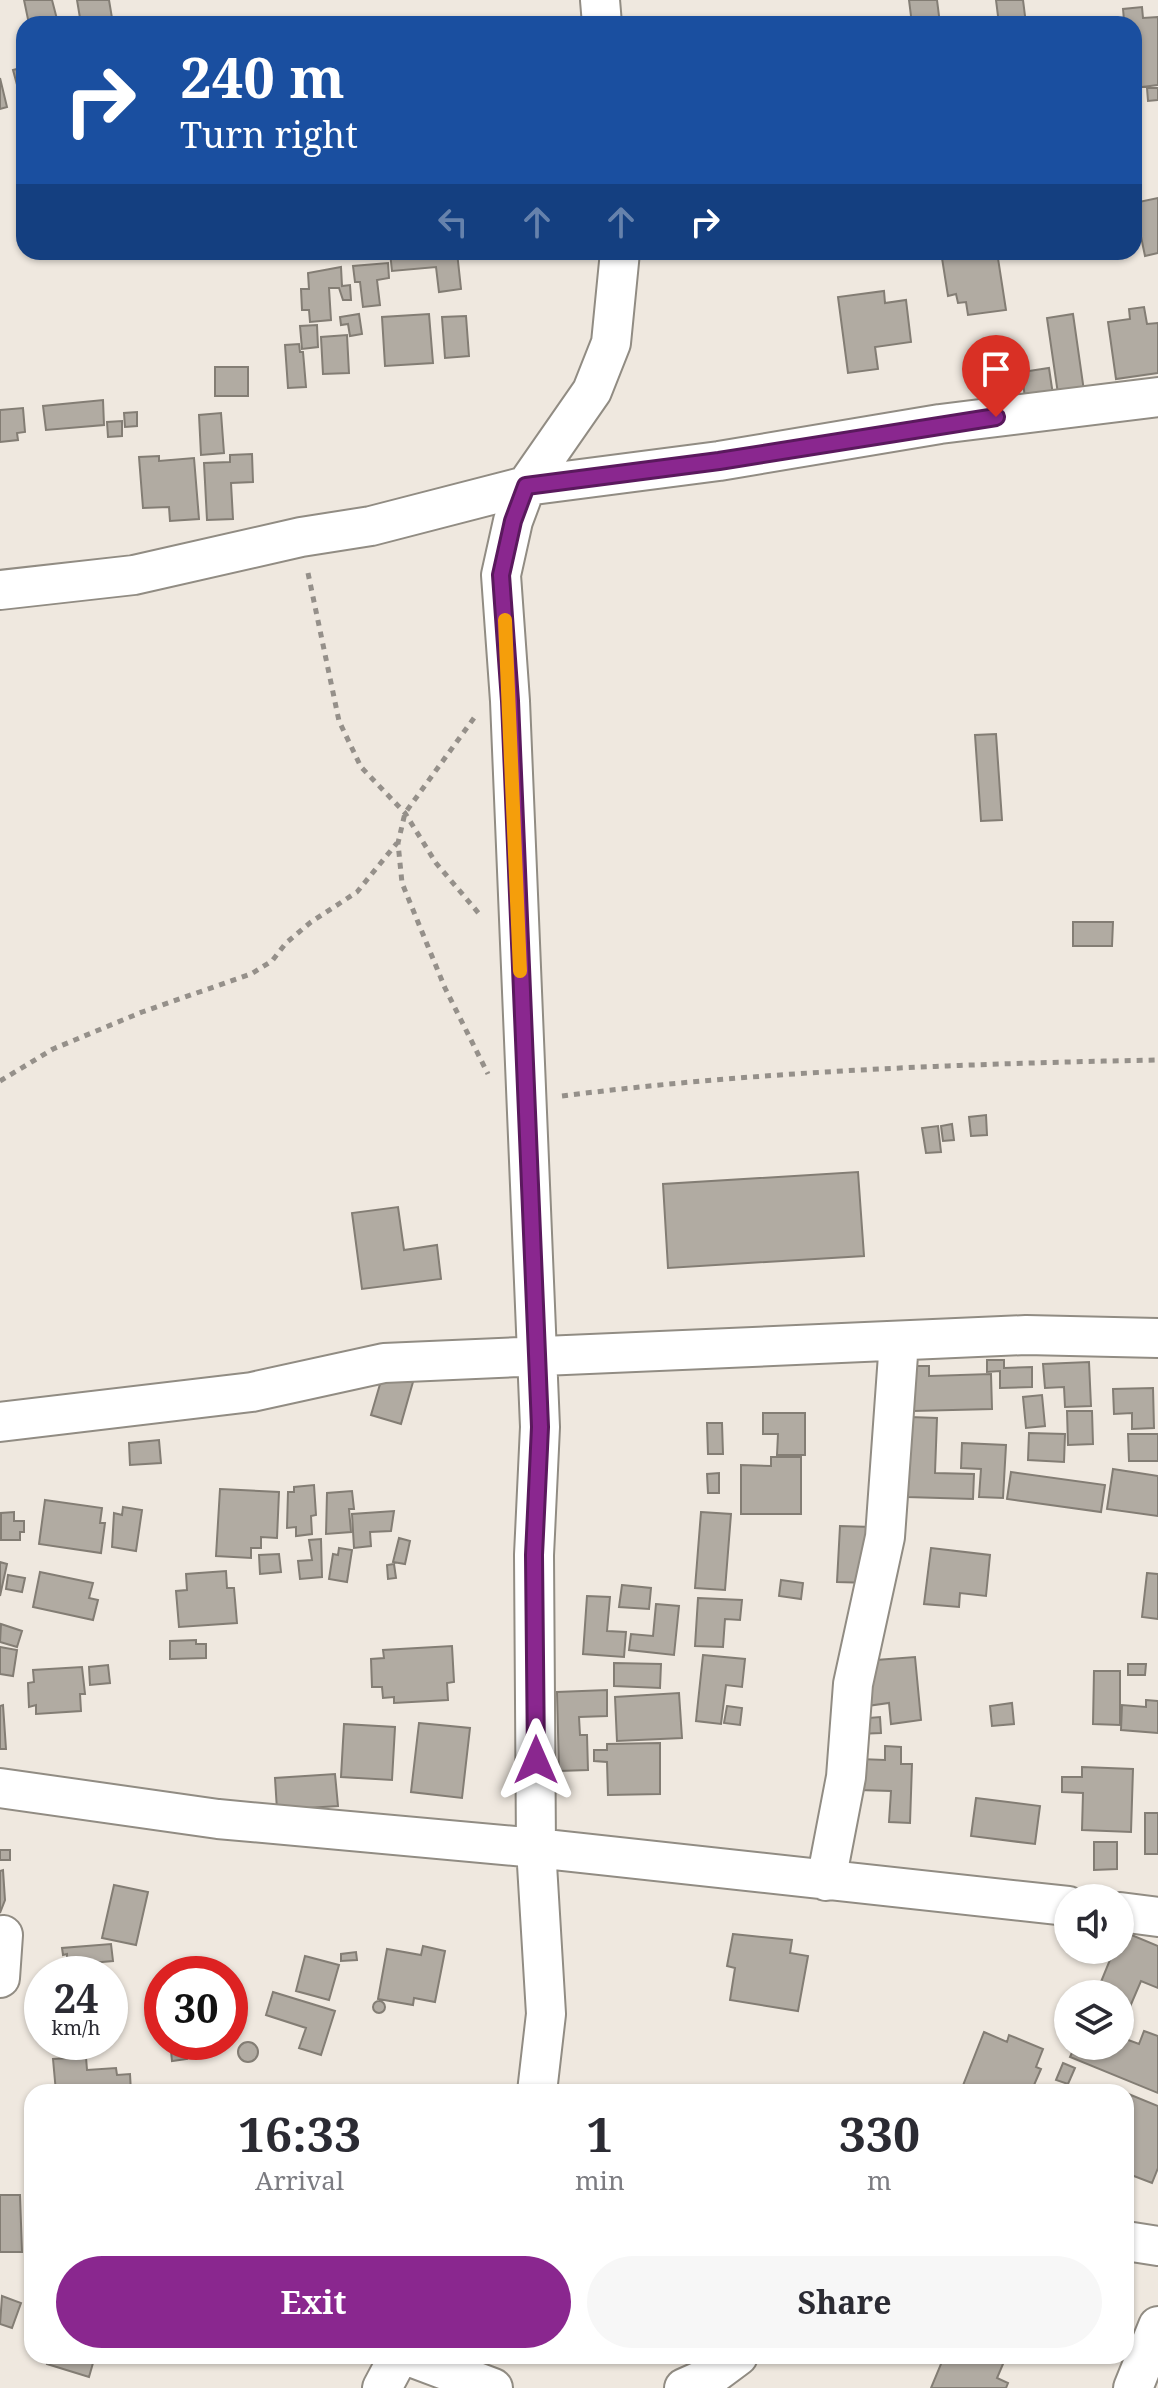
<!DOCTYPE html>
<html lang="en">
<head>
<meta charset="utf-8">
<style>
  :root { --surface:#fff; --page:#f7f7f7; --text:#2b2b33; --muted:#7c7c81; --accent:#8a278f }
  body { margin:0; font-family:"Noto Serif",serif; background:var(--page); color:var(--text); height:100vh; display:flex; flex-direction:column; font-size:30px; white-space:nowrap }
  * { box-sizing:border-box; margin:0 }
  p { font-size:26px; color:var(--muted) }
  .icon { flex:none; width:44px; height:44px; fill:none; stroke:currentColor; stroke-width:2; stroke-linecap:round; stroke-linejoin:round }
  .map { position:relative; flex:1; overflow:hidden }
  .drawer { position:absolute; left:24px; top:2084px; width:1110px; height:280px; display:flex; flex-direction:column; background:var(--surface); border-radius:24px; box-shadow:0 2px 6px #0004 }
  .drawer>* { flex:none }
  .banner { position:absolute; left:16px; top:16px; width:1126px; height:244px; border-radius:24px; box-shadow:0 2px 6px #0004; background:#1a4fa0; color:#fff; overflow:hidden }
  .tools { position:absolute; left:1054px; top:1884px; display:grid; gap:16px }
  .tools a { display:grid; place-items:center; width:80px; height:80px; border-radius:50%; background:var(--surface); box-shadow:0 2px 6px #0004; font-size:40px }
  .speed { position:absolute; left:24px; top:1956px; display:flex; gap:16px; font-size:40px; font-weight:700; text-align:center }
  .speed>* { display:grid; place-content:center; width:104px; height:104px; border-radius:50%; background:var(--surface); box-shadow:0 2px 6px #0004; line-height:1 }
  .speed small { font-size:20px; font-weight:400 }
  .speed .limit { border:12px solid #d22; background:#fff; color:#111 }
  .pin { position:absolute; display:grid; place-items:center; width:68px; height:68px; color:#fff; margin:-82px -34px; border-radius:50% 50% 50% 0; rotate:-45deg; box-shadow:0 0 8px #0007 }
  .pin .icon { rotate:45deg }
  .me { position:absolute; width:88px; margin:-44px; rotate:0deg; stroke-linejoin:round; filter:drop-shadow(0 0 6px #0008) }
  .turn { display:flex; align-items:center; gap:28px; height:168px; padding:0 32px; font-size:36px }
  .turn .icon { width:104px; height:104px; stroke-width:2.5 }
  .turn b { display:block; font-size:56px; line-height:68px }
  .lanes { display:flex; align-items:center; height:76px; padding:0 32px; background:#0003; justify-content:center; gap:40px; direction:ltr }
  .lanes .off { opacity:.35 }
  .eta { display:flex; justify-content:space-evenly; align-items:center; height:136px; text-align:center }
  .eta b { font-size:48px; font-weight:700; line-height:56px }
  .primary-button { display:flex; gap:16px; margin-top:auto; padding:16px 32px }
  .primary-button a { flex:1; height:92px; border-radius:48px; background:var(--accent); color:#fff; font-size:32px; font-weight:700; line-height:92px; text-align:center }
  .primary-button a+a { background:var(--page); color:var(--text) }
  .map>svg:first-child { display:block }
  .building { fill:#b1aba2; stroke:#837d74; stroke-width:2 }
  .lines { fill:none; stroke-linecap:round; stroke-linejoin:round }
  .street-casing { stroke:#918c83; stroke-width:42 }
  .path { stroke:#95908a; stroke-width:5; stroke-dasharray:6 6; stroke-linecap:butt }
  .street { stroke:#fff; stroke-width:38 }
  .route-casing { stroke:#5a195d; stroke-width:20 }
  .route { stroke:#8a278f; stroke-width:14 }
  .slow { stroke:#f59e0b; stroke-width:14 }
</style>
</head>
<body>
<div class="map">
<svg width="1158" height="2388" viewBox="0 0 1158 2388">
  <rect width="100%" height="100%" fill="#efe8df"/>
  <path class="building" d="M24,0H52L58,23L29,24Z
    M77,0H109L113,24H81Z
    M909,0H937L940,24H912Z
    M996,0H1023L1026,24H999Z
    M1142,7L1143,18L1158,17V85L1134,88V24L1102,23L1124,20L1123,9Z
    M24,67V91L19,92L13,70Z
    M0,78L7,107L0,109Z
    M1147,88H1158V100L1148,101Z
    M1158,198V253L1145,256L1134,203Z
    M390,252H457L461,289L439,292L436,267L392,271Z
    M941,252H997L1006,310L968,315L966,302L958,303L956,294L948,296Z
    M388,263L389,278L377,280L380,305L363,307L360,282H355L353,266Z
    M341,267L342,286L350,285L351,300H343L339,288H329L331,320L310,322L309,310H302L301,289H309L308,273Z
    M884,291L885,303L906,300L911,342L875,347L878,369L848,373L838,297Z
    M1144,307L1147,324L1158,323V373L1116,379L1108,322L1130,319L1129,309Z
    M359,314L362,334L350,336L348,324L341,325L340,317Z
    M429,314L433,363L385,366L382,317Z
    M1073,314L1084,391L1058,394L1047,318Z
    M466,316L469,356L445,358L442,317Z
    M317,325L318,347L302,349L300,326Z
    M347,335L349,373L323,374L321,337Z
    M299,344L300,352H303L306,387L288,388L285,345Z
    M215,367H248V396H215Z
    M1049,368L1053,395L1025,399L1022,372Z
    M103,400L104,425L46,430L43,406Z
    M23,408L25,432L17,433L18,440L0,442V410Z
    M137,412V426L125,427L124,413Z
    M221,413L224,453L201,455L199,415Z
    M122,421V436L108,437L107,422Z
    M252,454L253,482L231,483L233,519L207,520L204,463L230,462V455Z
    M159,456V461L194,458L199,519L170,521L169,507L143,508L139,457Z
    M996,734L1002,820L981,821L975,735Z
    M1073,922H1113L1112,946H1073Z
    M986,1115L987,1135L971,1136L969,1117Z
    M952,1124L954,1140L943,1141L941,1126Z
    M938,1126L941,1152L926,1153L922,1128Z
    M858,1172L864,1256L668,1268L663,1184Z
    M398,1207L404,1250L437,1245L441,1279L362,1289L352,1213Z
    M987,1360H1004V1368L1032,1367V1387L1000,1388V1371L987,1372Z
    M1089,1362L1091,1406L1065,1407L1064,1387L1045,1388L1043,1364Z
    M911,1366H929V1376L991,1374L992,1409L913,1411Z
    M383,1374L413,1382L401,1424L371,1415Z
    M1153,1388L1154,1428L1132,1429V1413L1114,1414L1113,1389Z
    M1042,1395L1045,1426L1026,1428L1023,1397Z
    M1067,1411H1092L1093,1444L1068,1445Z
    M763,1413H805V1455H777L778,1434H763Z
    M910,1417L937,1418L935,1473L974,1474L973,1499L907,1497Z
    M707,1423H722L723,1454H708Z
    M1029,1433L1065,1434L1064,1462L1028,1460Z
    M1128,1434H1158V1461H1129Z
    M159,1440L161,1463L130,1465L129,1443Z
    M962,1443L1006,1445L1003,1498L979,1497L981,1469L961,1468Z
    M771,1457H801V1514H741V1465L771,1466Z
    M1113,1469L1158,1476V1516L1107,1509Z
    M1011,1472L1105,1485L1101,1512L1007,1499Z
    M719,1473V1493H708L707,1474Z
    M314,1485L316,1515L311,1516L312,1534L296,1536V1527L287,1528L288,1492H294V1487Z
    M220,1489L279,1492L277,1538L261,1537V1548H251V1558L216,1556Z
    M352,1491L354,1509H349L351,1532L326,1534L327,1493Z
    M45,1500L102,1508L100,1523H105L101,1553L39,1544Z
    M123,1507L142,1510L136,1551L112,1547L114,1513L122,1515Z
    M394,1511L391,1531L370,1532L371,1546L354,1548L352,1514Z
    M14,1512V1521H24V1532H20V1540H1V1513Z
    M701,1512L731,1514L725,1590L695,1588Z
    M840,1526L872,1527L870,1583L837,1582Z
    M399,1538L410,1541L405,1564L393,1562Z
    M321,1539L322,1577L300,1579L298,1561L312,1560L309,1540Z
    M339,1548L352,1550L347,1582L329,1579L333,1554L338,1555Z
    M931,1548L990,1555L986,1596L960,1593L959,1607L924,1604Z
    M279,1554L281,1572L260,1574L259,1555Z
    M0,1562L7,1564L0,1596Z
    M394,1564L396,1578L388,1579L387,1565Z
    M226,1571L227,1588H234L237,1623L179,1627L176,1591L187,1590L186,1574Z
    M40,1572L93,1583L89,1598L98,1600L93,1620L33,1607Z
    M1147,1573L1158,1574V1619L1142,1617Z
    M8,1575L25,1578L22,1592L6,1589Z
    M781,1580L803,1583L801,1599L779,1596Z
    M622,1585L651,1588L649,1609L619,1607Z
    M587,1596L610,1597L607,1631L626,1632L624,1657L583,1654Z
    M698,1598L742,1600L740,1620L725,1619L723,1647L695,1646Z
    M656,1604L679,1606L674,1655L629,1650L631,1634L653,1636Z
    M1,1624L22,1631L17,1647L0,1642Z
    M196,1640V1644H206V1658L170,1659V1641Z
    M452,1646L454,1682L447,1683L448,1700L394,1703V1697L383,1698L382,1687H372L371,1659L384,1658L383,1650Z
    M0,1647L17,1650L13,1676L0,1674Z
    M703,1655L745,1659L742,1687L726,1685L721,1724L696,1721Z
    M915,1657L921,1720L891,1724L889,1703L867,1706L863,1661Z
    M614,1663L661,1664L660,1688L614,1686Z
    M1128,1664H1146L1145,1675H1128Z
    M108,1665L110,1683L90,1685L89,1667Z
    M82,1667L85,1694H80L81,1711L36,1714V1705L29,1707L28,1683L34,1682L33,1670Z
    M1094,1671H1120V1725L1093,1724Z
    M607,1690V1716L579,1717L580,1735H587L588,1770L559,1771L557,1692Z
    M679,1693L682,1738L617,1741L615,1697Z
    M1146,1700L1158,1701V1733L1121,1730L1122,1705L1146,1707Z
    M1012,1703L1014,1724L992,1726L990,1706Z
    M3,1705L6,1749H0V1706Z
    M727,1706L742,1708L740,1725L724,1723Z
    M880,1717L881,1733L857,1734V1719Z
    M419,1723L470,1728L462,1798L411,1792Z
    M344,1724L395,1727L392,1780L341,1777Z
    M660,1743V1794L608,1795L607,1762L594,1761V1750H607V1744Z
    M885,1746L901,1747V1764H912L910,1823L889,1822L891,1791L859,1790L860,1759L885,1760Z
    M1082,1767L1133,1769L1131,1832L1082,1830L1083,1793L1062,1792V1777H1082Z
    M335,1774L338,1806L277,1810L275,1778Z
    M976,1798L1040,1806L1035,1844L971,1836Z
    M1145,1813H1158V1854H1145Z
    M1094,1842H1117V1869L1094,1870Z
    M0,1850H10V1860H0Z
    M3,1870L5,1900L0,1913V1871Z
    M114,1885L148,1892L136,1945L102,1938Z
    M1122,1931L1158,1946V1988L1141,1981L1120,2030V1994H1096L1114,1950H1120Z
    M733,1934L792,1940L790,1953L808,1956L798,2011L730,2000L735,1968L727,1966Z
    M111,1944L113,1961L67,1965V1954L63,1955L62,1948Z
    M423,1946L445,1951L435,2002L414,1998L413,2005L378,1999L387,1949L421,1955Z
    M356,1952L357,1960L341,1961V1954Z
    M305,1956L339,1965L329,2000L296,1991Z
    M273,1992L335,2011L321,2055L299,2048L306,2028L266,2015Z
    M373 2007a6 6 0 1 1 12 0a6 6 0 1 1-12 0Z
    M1144,2031L1158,2036V2093L1070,2057L1075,2046H1120V2037L1139,2044Z
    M984,2032L1007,2042L1009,2035L1043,2049L1036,2067L1041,2069L1031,2092H972L962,2088Z
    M238 2052a10 10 0 1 1 20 0a10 10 0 1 1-20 0Z
    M186,2050L187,2059L172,2061L171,2051Z
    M86,2057L87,2070L116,2068L117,2075L130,2074L131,2092H56L53,2059Z
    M1063,2063L1075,2068L1068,2084L1056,2080Z
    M1126,2093L1158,2106V2168L1152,2183L1126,2173Z
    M0,2195H20L22,2252H0Z
    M2,2296L21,2303L12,2328L0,2324Z
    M49,2356H95L89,2377L47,2364Z
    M952,2356L1006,2357L997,2378L1008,2383L1006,2388H931L943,2359L949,2362Z"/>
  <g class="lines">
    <g class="street-casing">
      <path id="street" d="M600,0L602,24
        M0,590L134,575L301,537L371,526L526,486L719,461L940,424L1158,397
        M0,1422L252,1392L384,1363L1026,1335L1158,1338
        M0,1788L218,1819L536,1848L1068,1906
        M826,1881L846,1777L853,1684L885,1537L899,1341
        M1120,1912L1158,1917
        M0,1978L3,1935
        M537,2092L546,2014L536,1848L534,1555L540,1427L510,701L501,575L513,521L526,486L592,391L611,343L620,252
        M1126,2241L1158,2246
        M408,2356L493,2388
        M382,2388L399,2356
        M684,2388L711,2376L738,2356
        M1133,2388L1158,2326"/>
    </g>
    <path class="path" d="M308,573L339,721L361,767L405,813L436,863L481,916
      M474,718L405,813L398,843L402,883L445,988L488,1074
      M0,1081L53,1049L142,1012L251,974L272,961L286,943L311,922L357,892L397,843
      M562,1096C758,1071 957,1064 1155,1060"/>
    <use href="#street" class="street"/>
  </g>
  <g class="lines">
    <g class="route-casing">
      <path id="route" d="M536,1760L534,1555L540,1427L510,701L501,575L513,521L526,486L719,461L996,417"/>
    </g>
    <use href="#route" class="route"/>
    <path class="slow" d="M505,620L520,971"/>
  </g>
</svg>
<div class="tools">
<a><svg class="icon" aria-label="sound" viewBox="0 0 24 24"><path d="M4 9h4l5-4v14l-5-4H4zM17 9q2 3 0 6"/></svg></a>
<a><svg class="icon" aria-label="layers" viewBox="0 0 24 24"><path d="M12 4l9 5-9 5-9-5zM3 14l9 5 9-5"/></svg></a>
</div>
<div class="speed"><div>24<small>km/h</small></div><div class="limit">30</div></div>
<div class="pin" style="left:996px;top:417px;background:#d93025"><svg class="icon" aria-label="arrive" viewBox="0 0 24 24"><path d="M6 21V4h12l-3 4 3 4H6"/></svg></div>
<svg class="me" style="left:536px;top:1760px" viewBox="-20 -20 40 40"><path d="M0-17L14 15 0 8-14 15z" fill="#8a278f" stroke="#fff" stroke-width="4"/></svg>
<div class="banner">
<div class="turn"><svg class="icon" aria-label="right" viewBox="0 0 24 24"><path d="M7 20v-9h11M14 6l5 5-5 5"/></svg><div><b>240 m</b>Turn right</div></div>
<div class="lanes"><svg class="icon off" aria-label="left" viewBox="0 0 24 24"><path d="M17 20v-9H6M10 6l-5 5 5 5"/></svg><svg class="icon off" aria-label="ahead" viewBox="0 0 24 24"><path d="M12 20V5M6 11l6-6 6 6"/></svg><svg class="icon off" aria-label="ahead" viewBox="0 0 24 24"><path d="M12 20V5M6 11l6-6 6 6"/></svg><svg class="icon" aria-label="right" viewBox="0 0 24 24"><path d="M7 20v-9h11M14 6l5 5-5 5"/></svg></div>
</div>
<section class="drawer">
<div class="eta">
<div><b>16:33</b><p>Arrival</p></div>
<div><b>1</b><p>min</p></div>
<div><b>330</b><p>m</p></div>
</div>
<div class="primary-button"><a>Exit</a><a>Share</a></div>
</section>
</div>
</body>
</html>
